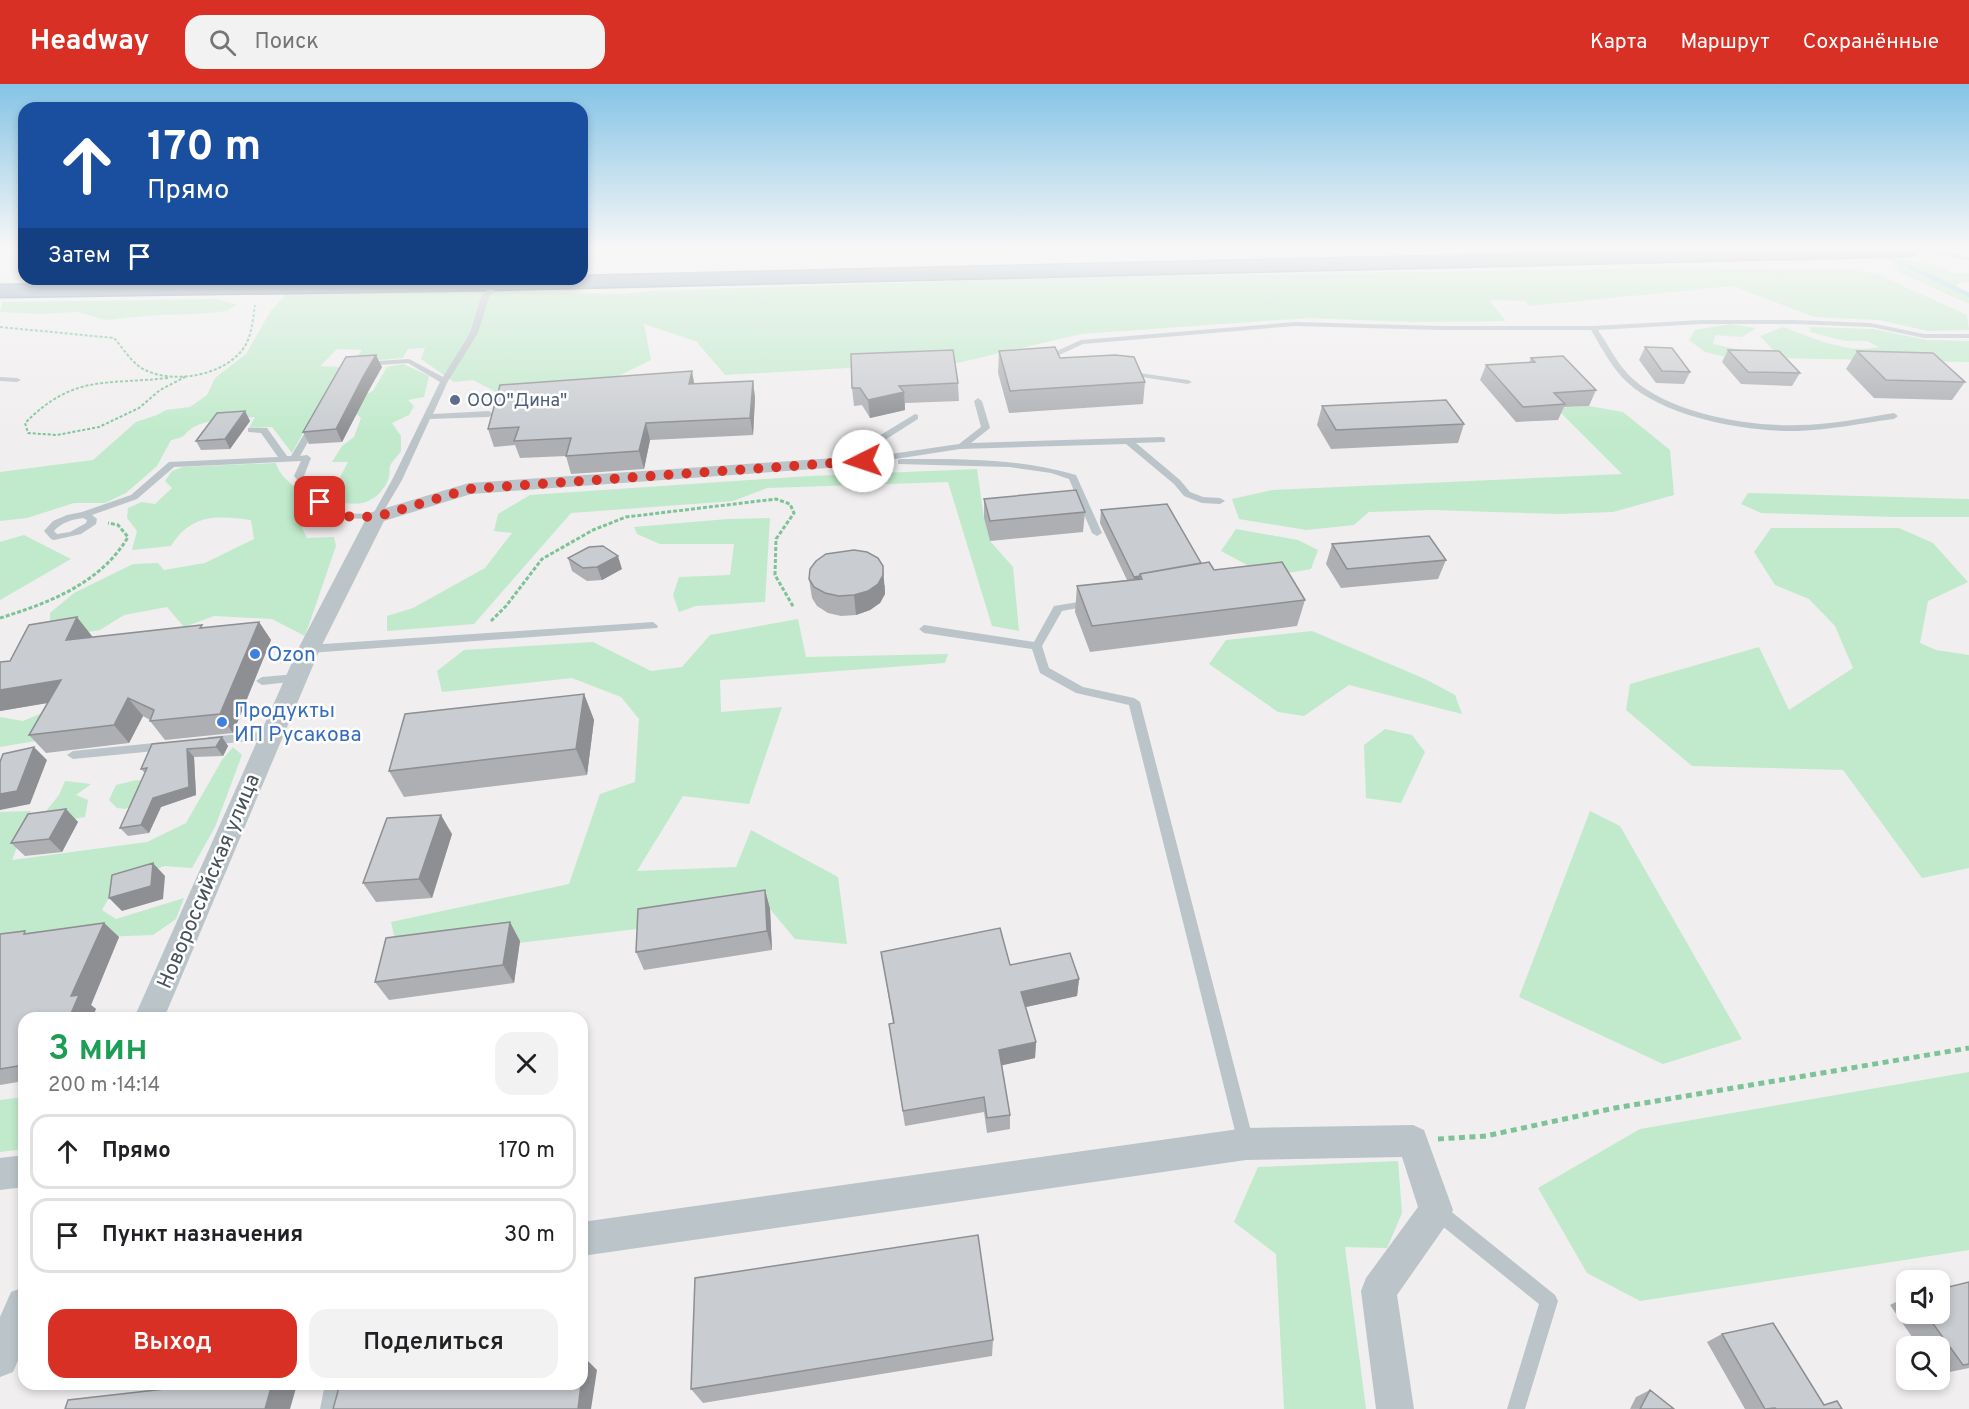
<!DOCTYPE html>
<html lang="ru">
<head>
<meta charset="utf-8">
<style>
  :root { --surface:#fff; --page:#f2f2f2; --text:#202124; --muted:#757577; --line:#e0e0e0; --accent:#d93025 }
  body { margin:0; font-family:Overpass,sans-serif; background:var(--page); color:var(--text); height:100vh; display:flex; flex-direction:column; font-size:22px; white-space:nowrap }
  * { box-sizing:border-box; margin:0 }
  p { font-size:20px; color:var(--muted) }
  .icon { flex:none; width:33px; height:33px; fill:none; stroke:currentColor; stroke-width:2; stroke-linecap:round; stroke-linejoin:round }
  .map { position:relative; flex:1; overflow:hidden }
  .details { position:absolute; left:18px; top:928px; width:570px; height:378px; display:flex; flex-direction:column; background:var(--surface); border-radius:18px; box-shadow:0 3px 9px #0003 }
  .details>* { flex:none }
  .banner { position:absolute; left:18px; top:18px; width:570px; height:183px; border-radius:18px; box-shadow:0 3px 9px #0003; background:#1a4fa0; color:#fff; overflow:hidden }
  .tools { position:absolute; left:1896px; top:1186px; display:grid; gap:12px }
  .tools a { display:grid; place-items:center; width:54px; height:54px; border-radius:12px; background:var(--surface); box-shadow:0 3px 9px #0003; font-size:30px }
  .pin { position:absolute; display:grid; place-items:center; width:51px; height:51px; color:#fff; margin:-26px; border-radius:12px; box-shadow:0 3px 9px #0006 }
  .me { position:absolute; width:66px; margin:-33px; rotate:266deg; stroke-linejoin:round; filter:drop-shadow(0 0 4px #0008) }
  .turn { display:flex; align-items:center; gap:21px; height:126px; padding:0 30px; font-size:27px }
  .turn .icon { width:78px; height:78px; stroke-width:2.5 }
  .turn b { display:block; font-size:42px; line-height:51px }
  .then { display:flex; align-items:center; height:57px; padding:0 30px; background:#0003; gap:12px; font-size:22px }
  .round { display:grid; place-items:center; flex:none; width:63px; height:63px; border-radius:18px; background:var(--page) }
  .head { display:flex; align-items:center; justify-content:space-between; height:102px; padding:0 30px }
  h1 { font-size:36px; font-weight:600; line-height:45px; color:#1e9e55 }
  .button { display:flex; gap:12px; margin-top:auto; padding:12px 30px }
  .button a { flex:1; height:69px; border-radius:18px; background:var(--accent); color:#fff; font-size:24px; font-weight:600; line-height:69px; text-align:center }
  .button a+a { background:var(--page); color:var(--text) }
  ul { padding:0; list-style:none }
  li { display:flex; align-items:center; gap:18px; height:75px; margin:0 12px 9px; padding:0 18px; border:3px solid var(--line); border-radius:18px }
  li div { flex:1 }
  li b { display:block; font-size:22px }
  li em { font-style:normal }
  header { display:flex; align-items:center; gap:36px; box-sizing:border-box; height:84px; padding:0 30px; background:var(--accent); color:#fff }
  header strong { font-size:28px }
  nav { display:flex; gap:33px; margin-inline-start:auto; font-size:21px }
  .search { width:420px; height:54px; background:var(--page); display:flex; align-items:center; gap:15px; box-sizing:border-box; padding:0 21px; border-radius:18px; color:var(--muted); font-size:22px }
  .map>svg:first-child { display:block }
  .green { fill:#c0eacb }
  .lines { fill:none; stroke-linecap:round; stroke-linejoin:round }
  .stream { stroke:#92dbe2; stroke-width:4.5 }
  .highway-casing { stroke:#7691a4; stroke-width:3 }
  .path-far2 { stroke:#7cc498; stroke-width:2; stroke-dasharray:3 2; stroke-linecap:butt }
  .path-far1 { stroke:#7cc498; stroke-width:3; stroke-dasharray:4 2; stroke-linecap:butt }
  .path { stroke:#7cc498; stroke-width:5; stroke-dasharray:6 4.5; stroke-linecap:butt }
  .lane { fill:#bbc4c9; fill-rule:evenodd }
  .street { fill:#bbc4c9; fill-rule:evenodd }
  .highway { fill:#8aa6b8; fill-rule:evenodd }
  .wall { fill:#adafb3 }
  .shaded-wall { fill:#8d8f92 }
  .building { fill:#c9ccd0; stroke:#8d8f92; stroke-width:1.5 }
  .route { stroke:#d93025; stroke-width:10; stroke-dasharray:0 18 }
  .service-dot { fill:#5c6f8a; stroke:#fff; stroke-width:2 }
  .shop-dot { fill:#3f7fe0; stroke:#fff; stroke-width:2 }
  .labels { text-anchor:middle; stroke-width:5; stroke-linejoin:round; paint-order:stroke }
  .far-service-label { font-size:18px; fill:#4e5e75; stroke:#fff; text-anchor:start }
  .shop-label { font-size:21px; fill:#366cbe; stroke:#fff; text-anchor:start }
  .street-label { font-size:21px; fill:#485359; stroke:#fff }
</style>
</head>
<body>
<header>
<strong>Headway</strong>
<div class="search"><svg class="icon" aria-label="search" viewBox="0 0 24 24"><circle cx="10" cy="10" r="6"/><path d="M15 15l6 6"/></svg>Поиск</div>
<nav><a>Карта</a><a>Маршрут</a><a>Сохранённые</a></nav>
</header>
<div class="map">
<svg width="1969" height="1325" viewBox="0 0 1969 1325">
  <rect width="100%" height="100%" fill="#f0eeee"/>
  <path class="green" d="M582,166H1073L1021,169L582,177Z
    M1901,176L1925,178L1952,189H1969V198H1962L1953,204L1969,211V220L1898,188L1891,181Z
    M1659,184L1853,186L1877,190L1967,231L1969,246L1928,247L1879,236L1814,233L1733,202L1529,222L1525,217L1489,216L1506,237L1414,238L1308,234L1081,250L936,284H848L725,291L696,257L644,240L651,276L606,298L500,310L473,296L454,298L421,275L425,264L408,265L403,274L352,278L362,266L337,265L320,282L340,283L292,369L272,343L249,344L255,333C236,335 210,334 194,343C182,350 188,353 171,356L157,382L126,409L105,419H74L27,434L0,437V388L93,376L136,338L157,331L166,326L190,323L207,311L215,294L246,270L270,228L288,208L449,206L623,210L654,207L1015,195Z
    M216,215L237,221L227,227L197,230L156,231L106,236L77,228L38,230L0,228L2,218Z
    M1730,240L1756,244L1742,253L1715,251L1713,260L1741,266H1773L1760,252L1783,243C1813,254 1846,270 1879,263L1867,257H1845L1811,248L1809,243L1873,245L1927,256L1969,257V278L1726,273L1705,268L1689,256L1695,246Z
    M403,280L429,292L424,313L408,316L414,322L409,331L392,339L401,352V367C398,372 392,377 390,382C389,387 390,392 388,396C378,420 355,425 333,415L344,407L339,395L348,378H332L342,362L354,353L361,334L353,327L358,314L373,307L387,283Z
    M1589,322L1623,328L1670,366L1674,411L1613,428L1559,430L1432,426L1369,428L1354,441L1306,446L1239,435L1232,415L1272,406L1622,390L1556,324Z
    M276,379C281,399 302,401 311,426L300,440L307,454L334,453L336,462L305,552L272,535L214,532L184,543L167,523L124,531L100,546L82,549L50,540V529L74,509L133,480L158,479L164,486L205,479L254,455L251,436C217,432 192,429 171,462L132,466L137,447L127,434L128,424L142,418L155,420L172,404L165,397L172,387L183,383Z
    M977,385L984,434L990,457L1013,483L1019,547L992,542L948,398L767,404L733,417L571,429L474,540L387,547V532L413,524L485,484L512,449L494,447L498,430L530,411L810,392Z
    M1748,409L1969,415V433H1894L1761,429L1741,420Z
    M770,434L765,518L696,522L679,528L673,511L679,493L730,491L734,460H660L637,450L634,443L728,435Z
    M1771,444H1899L1933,459L1968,498L1928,517L1920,559L1936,566L1969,571V784L1922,794L1843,686L1692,682L1626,626L1630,600L1759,563L1789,626L1853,584L1835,542L1809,515L1775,501L1754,468Z
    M1236,445L1298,456L1318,466L1311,485L1282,490L1251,483L1221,467Z
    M24,451L71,475L0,516V458Z
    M798,535L806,573L948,570L945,579L720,596L721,628L782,623L749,720L683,712L637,787L736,783L751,746L838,793L847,860L795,855L770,825L645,844L399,873L391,838L569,800L600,710L635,698L639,635L621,613L572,594L442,608L437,587L464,566L593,558L651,587L682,583L710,551Z
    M1312,547L1425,595L1455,611L1462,630L1349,601L1304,632L1278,628L1209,580L1226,556Z
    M49,626L48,655L0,663V633L23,637Z
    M1385,645L1412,651L1425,668L1401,719L1366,714L1364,661Z
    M233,663L242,671L215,743L192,784L164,782L116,801L102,826L116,835L184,814L176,835L153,851L0,857V728L31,727L12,776L147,758L186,739L222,676Z
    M137,696L159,700L154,712L125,725L117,724L109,716L116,701Z
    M65,697L91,700L76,711L88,716L85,733L48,739L43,731L59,711Z
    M1590,727L1620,742L1742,955L1663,980L1519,913Z
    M1969,988V1166L1640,1217L1587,1189L1538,1104L1640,1045Z
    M24,1013V1065L0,1068V1016Z
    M1398,1077L1402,1129L1387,1164L1345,1163L1366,1325H1284L1276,1170L1234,1138L1258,1083Z"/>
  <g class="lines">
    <path class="stream" d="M1887,172L1969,211"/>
    <g class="highway-casing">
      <path id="highway" d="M1689,166H1919L1917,170L1910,172L492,206L0,213V201L582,195V192Z"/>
    </g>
    <path class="path-far2" d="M0,243L114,254C123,264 131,278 143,285C173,301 226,292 245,262C252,250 253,234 255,221
      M168,294C105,301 74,290 25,339L28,349L57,351L99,343L139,324L160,306L185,293"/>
    <path class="path-far1" d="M0,534C49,519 101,499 128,453L118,441L108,439
      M491,537L506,522L542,475L593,446L626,433L776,415L790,420L794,429L776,455L775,491L794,524"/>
    <path class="path" d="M1438,1055L1486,1052L1615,1024L1969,964"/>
    <path class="lane" d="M1921,166H1932L1969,173V177L1924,168Z
      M493,198L500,200L489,213L478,249L448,297L433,330L489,327L493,330L489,333L430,335L402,396L379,435L328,434L294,392L301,377L174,383L137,415L92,431L97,435L96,440L81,450L54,456L51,455L44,447L53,437L67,431L82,428L131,411L169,378L278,373L261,349L248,348V344H267L287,372H291L309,342L313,339L317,342L300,372L307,371L311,374L304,392L334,429L373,430L392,396L440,298L408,279L364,282L360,280L364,278L409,275L443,293L470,249L481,213ZM83,434L87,436L86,439L70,448L57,450L54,447C62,438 71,436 83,434Z
      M1701,236H1794L1871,239L1924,250H1969V254H1924L1871,243L1794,240H1701L1598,246C1609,262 1618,282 1633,295C1670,329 1748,343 1798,341C1830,341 1862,334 1894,329L1898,332L1894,335C1862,339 1830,346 1798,347C1747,348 1667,334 1628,299C1612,285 1602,264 1591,246H1439L1295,242L1083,260L1046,277L1039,275L1081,256L1295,238L1439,242H1593Z
      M1125,287L1188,296L1192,298L1188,300L1128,291L1124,289Z
      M0,293L17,294L21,296L17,298L0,297Z
      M978,314L982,317L990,344L971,359L1162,353L1165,354V358L1136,359L1180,396L1190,408L1203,413L1220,414L1225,417L1220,420L1202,419L1184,412L1174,400L1126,360L960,365L863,380L858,377L874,355L915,330L918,331V335L880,359L870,373L959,360L981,343L974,317Z
      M901,375C961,375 1018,374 1076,391L1102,449L1097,452L1092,449L1069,395L1051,389L1009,383L898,380V376Z
      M1090,516L1095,519L1094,521L1062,527L1042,562L1049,584L1083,603L1134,614L1140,618L1254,1059L1252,1065L1246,1067L1240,1065L1238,1059L1129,621L1076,609L1040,589L1032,565L924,549L919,545L924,541L1034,558L1054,522Z
      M653,538L658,542L657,544L309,569L304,565L309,561Z
      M296,590L300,591L302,594L300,597L262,601L256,597L262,593Z
      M272,647L278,651L272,655L209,661L203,657L209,653Z
      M165,658L171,662L165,666L73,675L67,671L73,667Z
      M1437,1119L1443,1121L1555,1211L1558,1217L1525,1325H1507L1539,1220L1431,1133L1429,1127L1431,1121Z
      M325,1300H343L338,1325H320Z"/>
    <path class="street" d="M863,372L869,373L872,377L869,381L471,410L384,437L320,565L164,934H134L298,565L369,429L469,399Z
      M1413,1041L1424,1046L1453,1126L1448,1138L1397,1211L1414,1325H1376L1361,1207L1366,1194L1418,1123L1402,1073L1246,1076L582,1172V1138L1246,1044Z
      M24,1071V1103L0,1106V1074Z
      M24,1203V1263L13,1288L0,1293V1233L11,1208Z"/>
    <use href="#highway" class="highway"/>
  </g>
  <path class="wall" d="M1645,263L1690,288L1684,300L1656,299L1639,276Z
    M1728,266L1800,289L1792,302L1741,300L1722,278Z
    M999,267L1060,274L1145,298L1143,320L1009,329L998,289Z
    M1857,267L1965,298L1952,316L1874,314L1846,285Z
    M1531,274L1596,306L1589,322L1564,323L1558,336L1516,338L1480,296L1486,281L1529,279Z
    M382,283L369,306L342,358L309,360L303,348Z
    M753,297L755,314L753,351L650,356L644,385L571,390L566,372L520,374L515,361L494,363L488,345L694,300Z
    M958,299L959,317L905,319V326L870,334L862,321L854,322L852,304Z
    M1322,322L1464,340L1458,359L1331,365L1317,341Z
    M245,327L250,337L230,365L201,366L196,357Z
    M984,415L1085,428L1083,448L990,457L984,434Z
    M1101,426L1214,486L1305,516L1297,542L1090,568L1075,528L1077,502L1127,496L1100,439Z
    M1332,460L1446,476L1438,495L1341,504L1326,480Z
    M568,474L622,485L602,496L587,497L572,487Z
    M809,495L885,501V510L880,519L870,526L856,531L841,532L828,529L817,522L812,514Z
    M259,538L271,556L233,649L165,656L150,637V636L143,632L129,659L46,669L29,651L47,619L0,627V578L10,577L92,552L91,554L204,544Z
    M584,610L594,636L587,691L404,713L389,687Z
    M222,653L228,662L223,672L194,673L196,711L161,723L149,749L128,752L120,744L145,689L141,685L152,660Z
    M66,725L78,738L62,768L25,772L11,759Z
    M452,750L432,814L376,818L363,799Z
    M765,806L770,825L772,866L644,886L636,868Z
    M104,839L119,853L91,921L96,925L24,934V997L0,1001V850H28Z
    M520,857L514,899L389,916L375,898Z
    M881,868L1010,881L1079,895L1077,912L1026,923L1036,958L1035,974L1002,981L1010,1031V1045L987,1049L984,1028L905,1042L889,940L893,939Z
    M1969,1198V1284L1940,1290V1263H1919L1890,1221L1906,1213V1230H1940Z
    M1722,1250L1824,1321L1842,1325H1745L1707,1258Z
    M993,1256L992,1272L703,1319L691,1305Z
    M1650,1306L1674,1325H1630L1636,1313Z"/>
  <path class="shaded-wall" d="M376,271L382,283L369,306L342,358L336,345L363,293Z
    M692,287L695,304L689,300Z
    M753,297L755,314L753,351L750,334Z
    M904,308L905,326L870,334L868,316Z
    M245,327L250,337L230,365L225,355Z
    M646,339L650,356L644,385L639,367Z
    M618,472L622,485L602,496L597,483Z
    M883,482L885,510L880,519L870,526L856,531L854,511Z
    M1140,492L1138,505L1132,506L1134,493Z
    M77,533L92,552L81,575L66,556Z
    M259,538L271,556L233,649L220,630Z
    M61,596L77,614L0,627V606Z
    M584,610L594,636L587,691L576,665Z
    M128,614L143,632L129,659L114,641Z
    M222,653L228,662L223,672L216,663Z
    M34,663L47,676L30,720L0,726V710Z
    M187,665L194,673L196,711L161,723L149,749L141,741L153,714Z
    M66,725L78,738L62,768L49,755Z
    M441,731L452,750L432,814L419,795Z
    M153,779L165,792L163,815L122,827L109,814Z
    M765,806L770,825L772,866L767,847Z
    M510,838L520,857L514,899L503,881Z
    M104,839L119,853L91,921L96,925L92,934H69L71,912Z
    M1079,895L1077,912L1021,924V908Z
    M1036,958L1035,974L999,982V966Z
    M585,1274L597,1286L591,1325H578Z
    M272,1300H289L296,1304L290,1325H265Z"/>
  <path class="building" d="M1055,263L1060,274L1115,271L1134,273L1145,298L1010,307L999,267Z
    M1645,263L1672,264L1690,288L1662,287Z
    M953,266L958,299L899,302L904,308L868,316L860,304H852L851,270Z
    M1728,266L1779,267L1800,289L1748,288Z
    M1857,267L1933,269L1965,298L1886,296Z
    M376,271L363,293L336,345L303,348L346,273Z
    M1563,272L1596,306L1554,309L1565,320L1523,323L1486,281L1535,278L1531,274Z
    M692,287L689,300L753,297L750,334L646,339L639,367L566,372L571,354L514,357L519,343L488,345L500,301Z
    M1446,316L1464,340L1336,346L1322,322Z
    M245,327L225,355L196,357L217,329Z
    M1076,406L1085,428L990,437L984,415Z
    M1167,420L1201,479L1140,490V492L1134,493L1101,426Z
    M1429,452L1446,476L1347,485L1332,460Z
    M603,462L618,472L597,483L583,484L568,474L589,463Z
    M854,466L867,468L878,474L883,482V491L878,500L868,507L854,511L839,512L825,509L814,503L809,495L810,485L816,477L826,470Z
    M1209,478L1214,486L1282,478L1305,516L1092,542L1077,502L1142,495L1140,490Z
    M77,533L66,556L202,541L200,544L259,538L220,630L150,637L154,626L128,614L114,641L29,651L61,596L0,606V578L10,577L29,541Z
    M584,610L576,665L389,687L405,630Z
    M222,653L216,663L187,665L189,703L153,714L141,741L120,744L147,684L141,685L152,660Z
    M34,663L17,707L0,710V678L3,670Z
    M66,725L49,755L11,759L28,730Z
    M441,731L419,795L363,799L387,734Z
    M153,779L151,802L109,814L112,791Z
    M765,806L767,847L636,868L638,825Z
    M510,838L503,881L375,898L386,854Z
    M104,839L71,912L79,911L69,934H24V981L0,985V850L25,847L24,850Z
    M1000,844L1010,881L1070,869L1079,895L1021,908L1036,958L999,966L1010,1031L987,1034L984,1013L903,1027L889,940L894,939L881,868Z
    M978,1151L993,1256L691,1305L695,1194Z
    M1969,1198V1280L1963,1281L1926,1230H1940V1205Z
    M1773,1239L1824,1321L1837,1317L1842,1325H1776L1775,1324L1765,1325L1722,1250Z
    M582,1274H585L582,1296Z
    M209,1300H272L265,1325H65L68,1316Z
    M340,1300H581L578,1325H333Z
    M1650,1306L1674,1325H1640Z"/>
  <linearGradient id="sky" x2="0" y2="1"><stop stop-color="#85c4e6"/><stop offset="0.47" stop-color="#f8f7f7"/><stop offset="1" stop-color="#f8f7f7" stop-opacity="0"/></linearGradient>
  <rect width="1969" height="351" fill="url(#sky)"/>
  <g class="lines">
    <path class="route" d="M320,418L331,432L376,433L469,405L863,377"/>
  </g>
  <circle class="service-dot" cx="455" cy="316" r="6"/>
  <g class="shop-dot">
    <circle cx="255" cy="570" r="6"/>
    <circle cx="222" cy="638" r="6"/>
  </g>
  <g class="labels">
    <g class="far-service-label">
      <text x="467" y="322">ООО"Дина"</text>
    </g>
    <g class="shop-label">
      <text x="267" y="577">Ozon</text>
      <text x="234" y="633">Продукты<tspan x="234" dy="24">ИП Русакова</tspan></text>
    </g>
    <g class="street-label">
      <text transform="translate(208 797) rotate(-67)" y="7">Новороссийская улица</text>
    </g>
  </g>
</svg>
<div class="tools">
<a><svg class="icon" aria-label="sound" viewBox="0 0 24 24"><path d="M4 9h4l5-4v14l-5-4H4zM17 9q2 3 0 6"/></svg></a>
<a><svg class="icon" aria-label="search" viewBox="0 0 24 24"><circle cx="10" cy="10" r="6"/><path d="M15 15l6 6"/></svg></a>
</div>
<div class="pin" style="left:320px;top:418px;background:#d93025"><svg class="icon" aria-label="arrive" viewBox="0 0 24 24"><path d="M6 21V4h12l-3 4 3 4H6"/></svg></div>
<svg class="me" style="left:863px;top:377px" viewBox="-20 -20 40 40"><circle r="19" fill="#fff"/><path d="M0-13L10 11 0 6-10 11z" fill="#d93025"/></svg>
<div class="banner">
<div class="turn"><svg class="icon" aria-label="ahead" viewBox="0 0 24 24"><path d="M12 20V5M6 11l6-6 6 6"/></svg><div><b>170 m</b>Прямо</div></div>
<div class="then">Затем<svg class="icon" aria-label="arrive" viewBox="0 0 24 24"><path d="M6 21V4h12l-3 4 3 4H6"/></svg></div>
</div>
<section class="details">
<div class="head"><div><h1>3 мин</h1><p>200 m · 14:14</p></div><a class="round"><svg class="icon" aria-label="close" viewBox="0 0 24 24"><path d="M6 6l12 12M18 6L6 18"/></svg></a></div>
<ul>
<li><svg class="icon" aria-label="ahead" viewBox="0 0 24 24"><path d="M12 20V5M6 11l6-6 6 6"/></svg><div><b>Прямо</b></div><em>170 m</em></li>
<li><svg class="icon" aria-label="arrive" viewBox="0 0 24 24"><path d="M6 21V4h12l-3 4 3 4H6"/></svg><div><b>Пункт назначения</b></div><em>30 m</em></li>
</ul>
<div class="button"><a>Выход</a><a>Поделиться</a></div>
</section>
</div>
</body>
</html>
